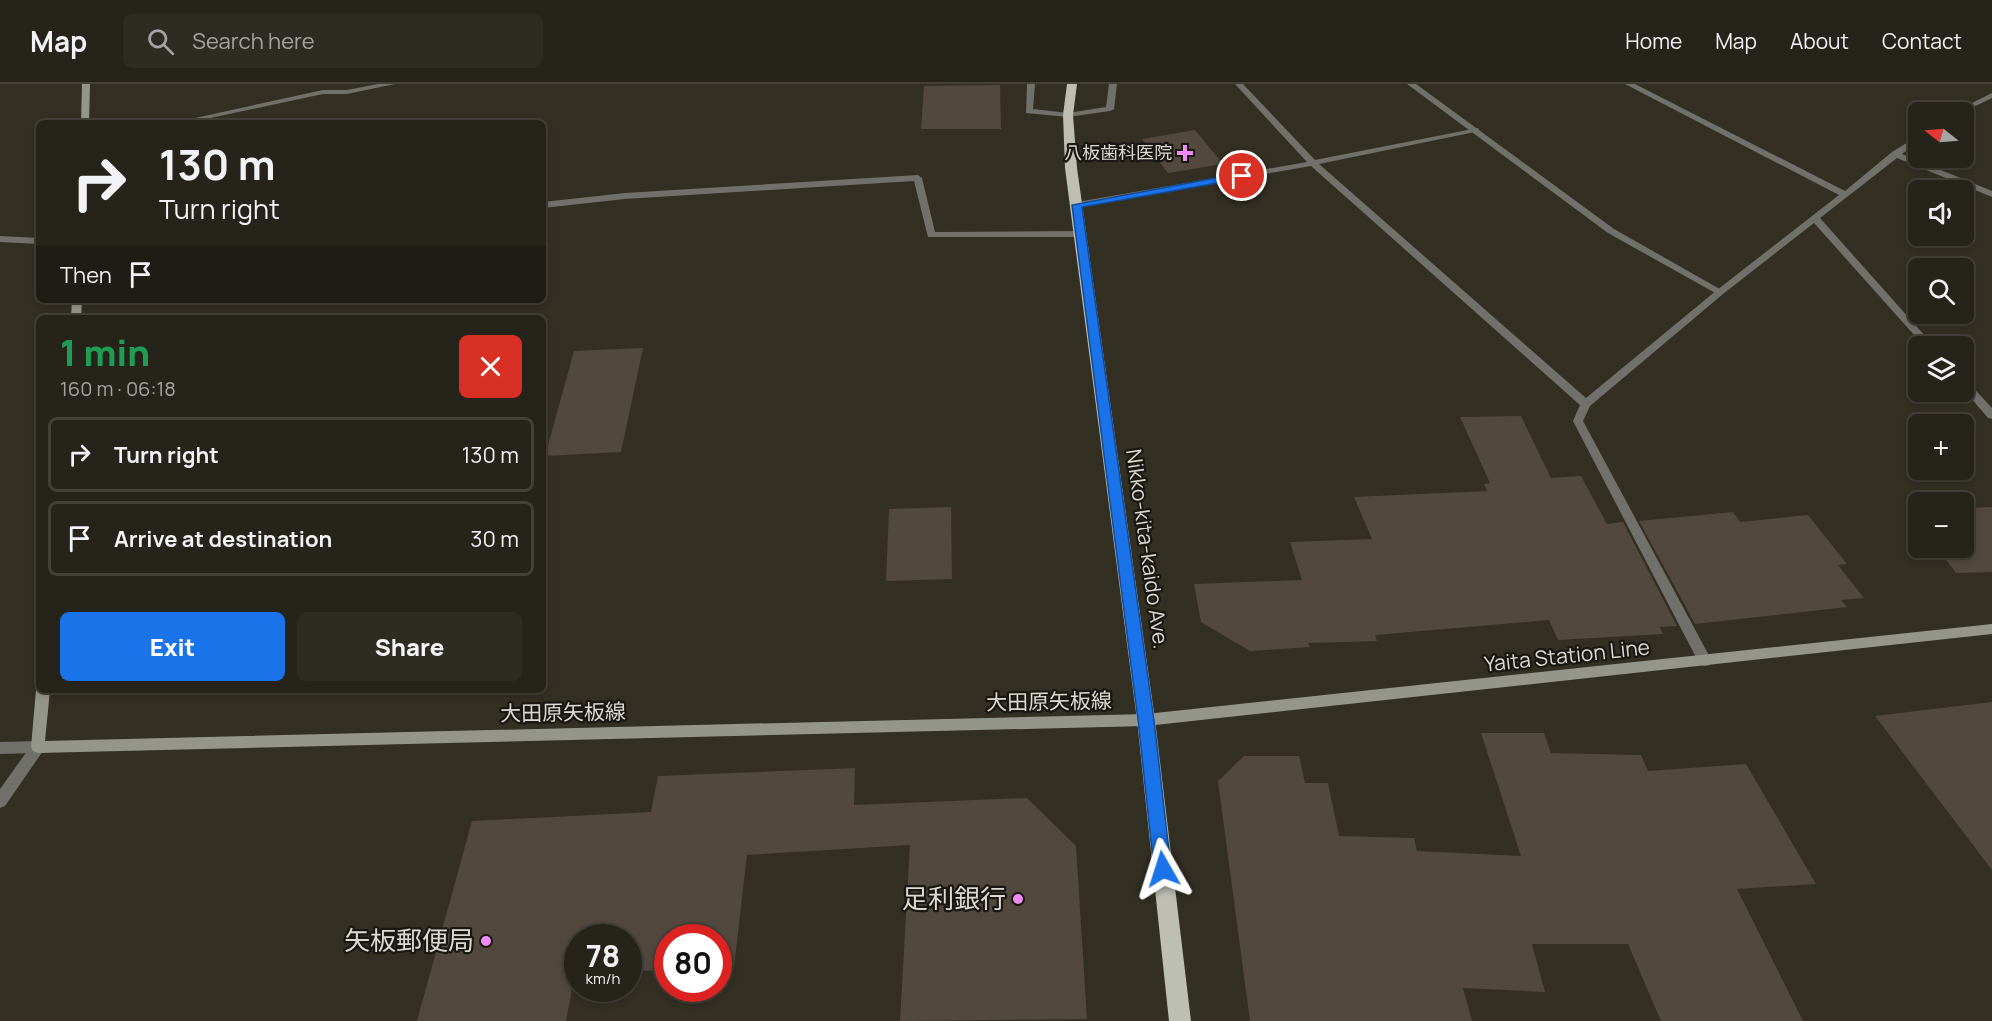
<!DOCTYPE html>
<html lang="en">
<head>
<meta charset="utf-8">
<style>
  :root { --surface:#26231a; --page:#2e2b23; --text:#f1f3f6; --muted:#a4a4a2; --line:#424039; --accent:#1a73e8 }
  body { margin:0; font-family:Manrope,"Noto Sans JP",sans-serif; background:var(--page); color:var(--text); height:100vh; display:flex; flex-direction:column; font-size:22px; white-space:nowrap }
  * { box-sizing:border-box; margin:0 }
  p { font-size:20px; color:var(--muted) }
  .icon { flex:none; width:33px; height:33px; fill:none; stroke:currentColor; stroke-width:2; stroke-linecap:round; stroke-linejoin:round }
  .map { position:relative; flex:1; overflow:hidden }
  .details { position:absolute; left:36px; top:231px; width:510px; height:378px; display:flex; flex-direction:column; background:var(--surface); border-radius:9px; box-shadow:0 3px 9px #0003,0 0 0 2px var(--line) }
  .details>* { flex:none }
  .hud { position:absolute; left:36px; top:36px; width:510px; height:183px; border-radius:9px; box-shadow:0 3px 9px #0003,0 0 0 2px var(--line); background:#26231a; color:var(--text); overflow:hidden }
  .needle { width:39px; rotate:287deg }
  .tools { position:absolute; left:1908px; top:18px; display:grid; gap:12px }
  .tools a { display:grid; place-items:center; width:66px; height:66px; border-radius:9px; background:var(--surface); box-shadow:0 3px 9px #0003,0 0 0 2px var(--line); font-size:30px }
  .speed { position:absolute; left:564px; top:840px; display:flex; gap:12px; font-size:30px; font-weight:700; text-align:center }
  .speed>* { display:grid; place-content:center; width:78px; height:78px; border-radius:50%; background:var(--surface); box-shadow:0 3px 9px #0003,0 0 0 2px var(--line); line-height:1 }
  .speed small { font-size:15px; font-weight:400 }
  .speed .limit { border:9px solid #d22; background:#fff; color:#111 }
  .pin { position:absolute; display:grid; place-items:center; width:51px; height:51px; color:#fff; margin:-26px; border:3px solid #fff; border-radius:50%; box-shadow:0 2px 6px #0007 }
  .me { position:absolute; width:66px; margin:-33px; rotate:354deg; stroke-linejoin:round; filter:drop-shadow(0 0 4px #0008) }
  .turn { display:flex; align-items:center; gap:21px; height:126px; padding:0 24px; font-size:27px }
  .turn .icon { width:78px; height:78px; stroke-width:2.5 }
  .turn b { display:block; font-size:42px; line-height:51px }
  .then { display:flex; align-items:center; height:57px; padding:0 24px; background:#0003; gap:12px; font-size:22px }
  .round { display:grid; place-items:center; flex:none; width:63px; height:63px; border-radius:9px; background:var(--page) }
  .headline { display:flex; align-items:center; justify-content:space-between; height:102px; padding:0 24px }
  h1 { font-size:36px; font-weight:800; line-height:45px; color:#1e9e55 }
  .primary-button { display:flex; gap:12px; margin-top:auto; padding:12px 24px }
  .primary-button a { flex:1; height:69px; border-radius:9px; background:var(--accent); color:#fff; font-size:24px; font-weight:800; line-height:69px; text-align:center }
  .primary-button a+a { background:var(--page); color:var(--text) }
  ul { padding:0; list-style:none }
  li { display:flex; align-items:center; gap:18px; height:75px; margin:0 12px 9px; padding:0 12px; border:3px solid var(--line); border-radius:9px }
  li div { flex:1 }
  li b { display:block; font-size:22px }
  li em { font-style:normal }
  header { display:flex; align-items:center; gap:36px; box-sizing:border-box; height:84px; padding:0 30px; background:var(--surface); border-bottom:2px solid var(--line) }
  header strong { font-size:28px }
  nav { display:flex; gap:33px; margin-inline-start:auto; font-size:21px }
  .search { width:420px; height:54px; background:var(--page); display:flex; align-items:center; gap:15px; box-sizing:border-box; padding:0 21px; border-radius:9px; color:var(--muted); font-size:22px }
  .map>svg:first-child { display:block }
  .building { fill:#52483e }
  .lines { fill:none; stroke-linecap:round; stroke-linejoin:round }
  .service { fill:#70716b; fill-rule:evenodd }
  .minor { fill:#70716b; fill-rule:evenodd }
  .tertiary { fill:#70716b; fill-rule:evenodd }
  .secondary { fill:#94968c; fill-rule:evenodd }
  .trunk { fill:#bcbfb2; fill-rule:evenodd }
  .route { fill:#1a73e8; stroke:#114b97; stroke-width:1.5 }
  .poi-dot { fill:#f08bf5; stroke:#191712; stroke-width:2 }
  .labels { text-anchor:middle; stroke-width:4.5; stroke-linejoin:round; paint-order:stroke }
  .far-poi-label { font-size:18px; fill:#dbd9d1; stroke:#191712; text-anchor:end }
  .street-label { font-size:21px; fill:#dbd9d1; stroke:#191712 }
  .near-poi-label { font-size:26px; fill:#dbd9d1; stroke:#191712; text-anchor:end }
</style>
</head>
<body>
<header>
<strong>Map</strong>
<div class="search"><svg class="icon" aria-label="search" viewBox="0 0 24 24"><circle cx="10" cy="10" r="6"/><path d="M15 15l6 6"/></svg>Search here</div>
<nav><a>Home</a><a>Map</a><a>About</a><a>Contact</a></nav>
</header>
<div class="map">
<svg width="1992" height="937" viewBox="0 0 1992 937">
  <rect width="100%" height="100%" fill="#332f23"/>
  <path class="building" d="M1000,1L1001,45H921L924,2Z
    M1195,46L1223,80L1168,89L1142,55Z
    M643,264L621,368L545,372L574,267Z
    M1521,332L1551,394L1581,392L1607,440L1623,438L1677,542L1660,543L1663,550L1558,556L1549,536L1375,551L1377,557L1308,559L1310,563L1250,567L1201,538L1194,500L1302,496L1290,458L1372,455L1354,413L1487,407L1484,400L1490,399L1460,333Z
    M951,423L952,495L886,497L889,425Z
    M1992,423V488L1956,489L1937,464H1964V424Z
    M1733,428L1740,438L1808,431L1847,480L1838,481L1864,514L1841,516L1847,523L1695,540L1639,437Z
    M1992,618V786L1875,632Z
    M1481,649H1544L1551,669L1641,671L1648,687L1746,680L1816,800L1737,805L1803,937H1661L1628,860H1532L1545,908L1463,904L1472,937H1250L1218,697L1244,672H1299L1305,699H1328L1339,752L1414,754L1417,767L1521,772Z
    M855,684L854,721L1027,714L1076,762L1087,935L900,937L910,761L747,771L734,883L718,884V854H668V886L628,887V854H578V889H575L566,937H417L472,737L651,728L658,692Z"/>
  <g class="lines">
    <path class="service" d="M1407,0H1416L1614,145L1725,208L1720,211L1717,210L1608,149Z"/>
    <path class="minor" d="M378,0H395L347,10H323L187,39H172L323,6H347Z
      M1027,0H1035L1033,25L1068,29L1106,23L1109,0H1117L1114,25L1110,27L1068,33L1026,29Z
      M1235,0H1243L1315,76L1478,44L1479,46L1475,48L1319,80L1586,314L1717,206L1839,111L1625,0H1635L1845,107L1892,68L1918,52V58L1902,70L1992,107V113L1897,74L1820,134L1934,262H1924L1814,139L1723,210L1590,322L1583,337L1712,577L1710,581L1705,582L1700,581L1573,337L1580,321L1311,82L1074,123L1073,121L1077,118L1307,78Z
      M1992,9V14L1963,28H1954Z
      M918,91L922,94L935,148L1081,147L1086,150L1081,153H928L914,97L625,115L543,124V118L625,109Z
      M0,152L39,154V160L0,158Z
      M1964,297L1968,298L1992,324V335L1988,334L1964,306Z
      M38,657L43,659L45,663L43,667L5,722L0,724V705L33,659Z"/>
    <path class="tertiary" d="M38,657L43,659L45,663L43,667L38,669L0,670V658Z"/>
    <path class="secondary" d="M82,0H90L89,39H81Z
      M72,216H82L81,234H71Z
      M1992,540V550L1146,642L38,669L33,667L31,663L36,606L39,602V606H50L45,657L1146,630Z"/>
    <path class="trunk" d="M1067,0H1077L1073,31L1077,84L1155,636L1191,937H1169L1137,636L1065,84L1063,31Z"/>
  </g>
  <path class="route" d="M1242,89L1246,90V94L1082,123L1154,636L1171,785L1169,791L1163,794L1157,791L1154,785L1138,636L1072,121Z"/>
  <g class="poi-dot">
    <path d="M1182 60h6v6h6v6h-6v6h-6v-6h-6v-6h6z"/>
    <circle cx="1018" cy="815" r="6"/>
    <circle cx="486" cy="857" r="6"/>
  </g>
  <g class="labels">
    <g class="far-poi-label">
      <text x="1172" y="75">八板歯科医院</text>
    </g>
    <g class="street-label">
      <text transform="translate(1147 465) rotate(82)" y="7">Nikko-kita-kaido Ave.</text>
      <text transform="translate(1567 572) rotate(-6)" y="7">Yaita Station Line</text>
      <text transform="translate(1049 618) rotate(-1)" y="7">大田原矢板線</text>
      <text transform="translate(563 629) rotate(-1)" y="7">大田原矢板線</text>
    </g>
    <g class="near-poi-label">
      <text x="1006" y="824">足利銀行</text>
      <text x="474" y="866">矢板郵便局</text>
    </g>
  </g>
</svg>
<div class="tools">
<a><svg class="needle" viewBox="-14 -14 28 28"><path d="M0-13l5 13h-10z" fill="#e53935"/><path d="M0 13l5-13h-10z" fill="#a4a4a2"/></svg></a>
<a><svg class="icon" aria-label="sound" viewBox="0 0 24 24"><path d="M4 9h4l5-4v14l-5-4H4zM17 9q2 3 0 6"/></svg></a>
<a><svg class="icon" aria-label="search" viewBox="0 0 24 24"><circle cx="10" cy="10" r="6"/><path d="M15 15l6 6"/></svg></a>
<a><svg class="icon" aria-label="layers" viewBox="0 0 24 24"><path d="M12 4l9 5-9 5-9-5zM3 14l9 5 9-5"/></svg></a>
<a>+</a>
<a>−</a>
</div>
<div class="speed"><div>78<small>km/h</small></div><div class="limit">80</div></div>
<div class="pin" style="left:1242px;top:92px;background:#d93025"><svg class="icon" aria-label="arrive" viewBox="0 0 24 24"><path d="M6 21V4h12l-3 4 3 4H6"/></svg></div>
<svg class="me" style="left:1163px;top:785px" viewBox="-20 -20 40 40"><path d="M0-17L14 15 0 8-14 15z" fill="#1a73e8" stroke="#fff" stroke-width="4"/></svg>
<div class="hud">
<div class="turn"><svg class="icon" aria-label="right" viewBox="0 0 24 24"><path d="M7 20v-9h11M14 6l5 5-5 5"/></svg><div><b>130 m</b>Turn right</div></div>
<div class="then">Then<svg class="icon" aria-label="arrive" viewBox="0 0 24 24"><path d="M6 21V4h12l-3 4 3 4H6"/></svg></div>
</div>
<section class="details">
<div class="headline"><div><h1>1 min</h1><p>160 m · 06:18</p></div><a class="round" style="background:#d93025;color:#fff"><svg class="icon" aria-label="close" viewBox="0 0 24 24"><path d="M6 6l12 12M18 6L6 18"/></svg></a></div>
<ul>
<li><svg class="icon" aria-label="right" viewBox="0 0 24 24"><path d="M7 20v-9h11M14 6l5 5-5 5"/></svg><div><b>Turn right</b></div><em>130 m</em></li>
<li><svg class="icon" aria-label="arrive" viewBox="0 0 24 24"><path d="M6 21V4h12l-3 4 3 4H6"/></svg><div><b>Arrive at destination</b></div><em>30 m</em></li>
</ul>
<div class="primary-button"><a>Exit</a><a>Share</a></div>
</section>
</div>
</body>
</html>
